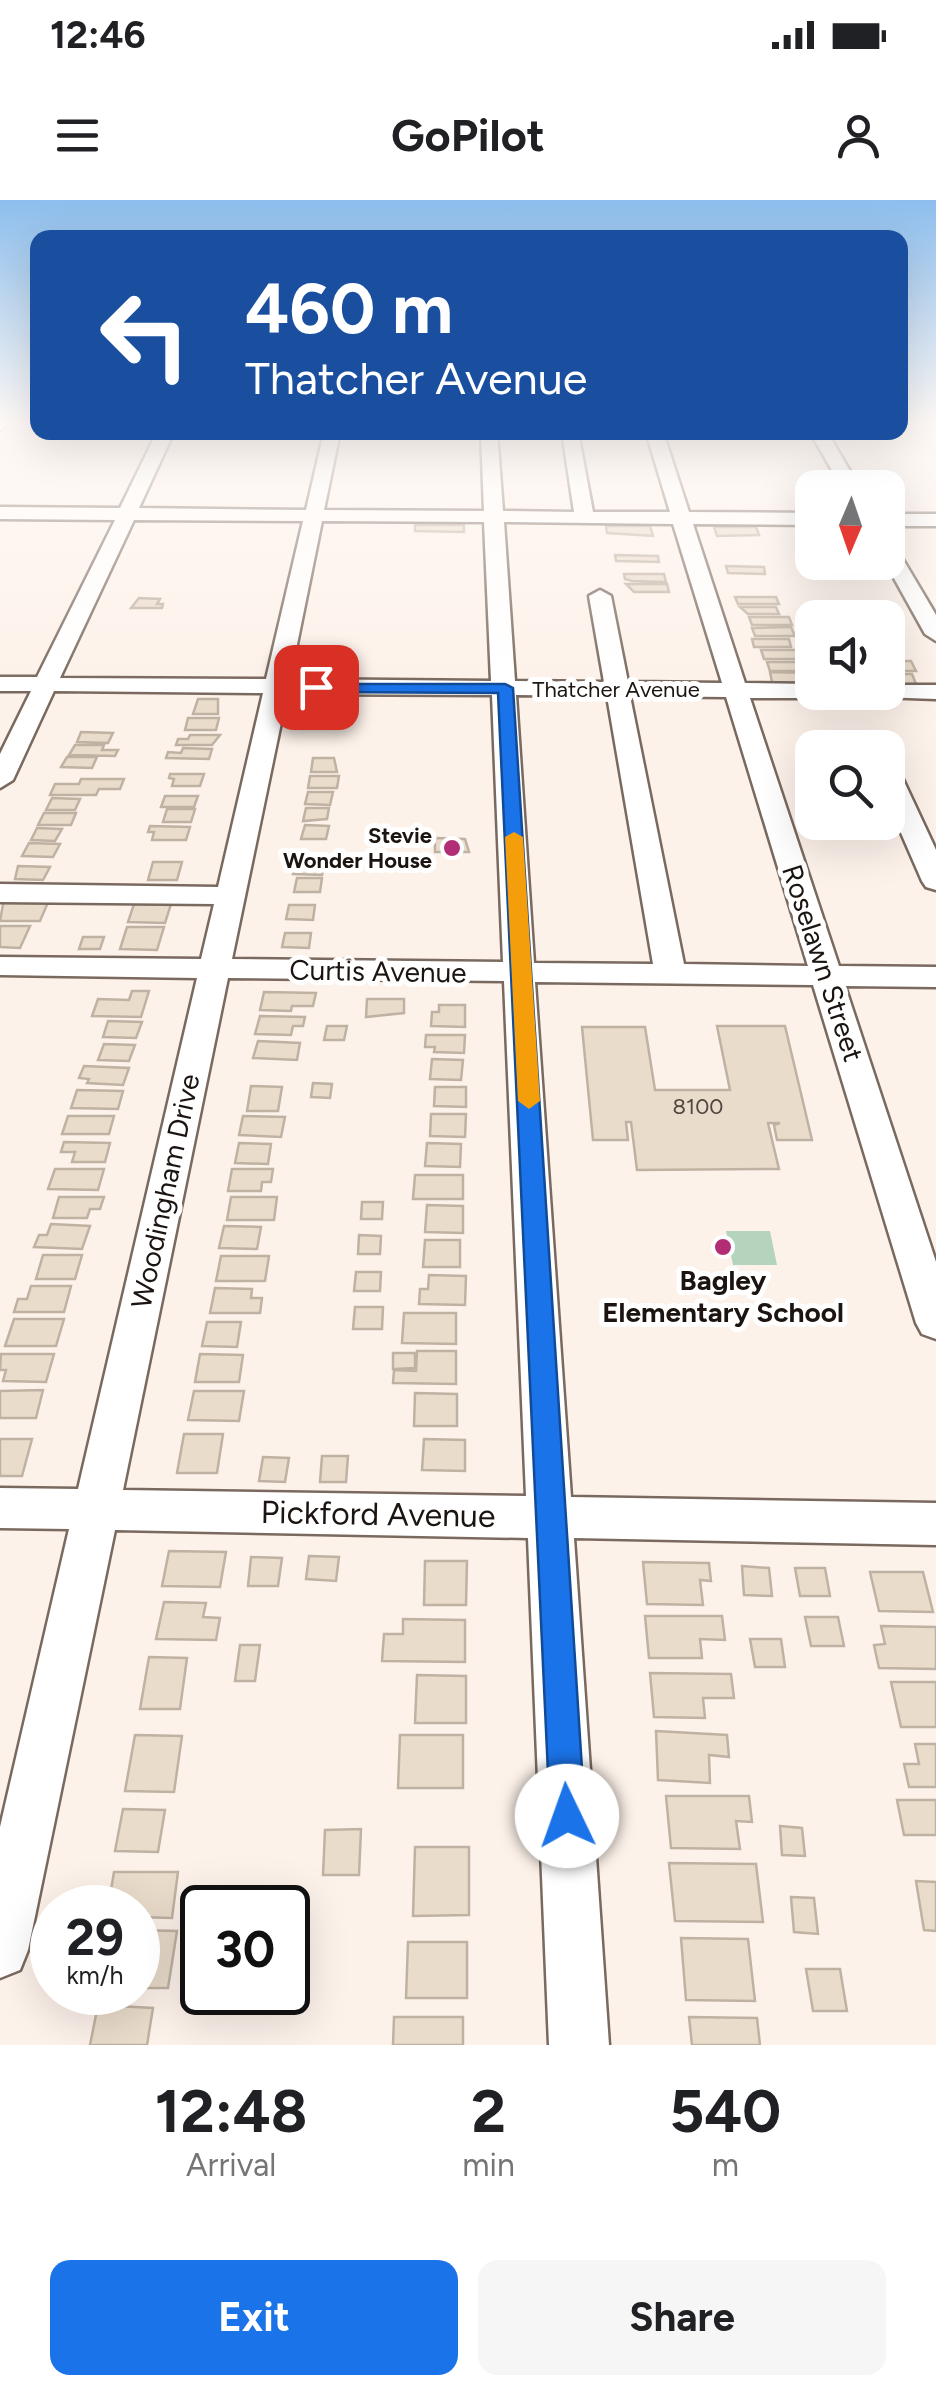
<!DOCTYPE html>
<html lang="en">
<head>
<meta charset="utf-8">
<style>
  :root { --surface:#fff; --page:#f6f6f6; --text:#202124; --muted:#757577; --accent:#1a73e8 }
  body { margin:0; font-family:Figtree,sans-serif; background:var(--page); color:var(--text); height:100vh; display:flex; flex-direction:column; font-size:38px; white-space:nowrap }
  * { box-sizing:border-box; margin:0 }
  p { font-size:32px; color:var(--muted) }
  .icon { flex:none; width:55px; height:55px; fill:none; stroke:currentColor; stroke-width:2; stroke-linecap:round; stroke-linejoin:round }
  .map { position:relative; height:1845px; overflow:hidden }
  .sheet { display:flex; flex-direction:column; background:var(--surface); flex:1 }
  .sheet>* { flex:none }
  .banner { position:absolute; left:30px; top:30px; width:878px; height:210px; border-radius:20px; box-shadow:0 10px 40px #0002; background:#1a4fa0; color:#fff; overflow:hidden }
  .needle { width:65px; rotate:182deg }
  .fabs { position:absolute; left:795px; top:270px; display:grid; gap:20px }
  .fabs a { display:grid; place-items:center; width:110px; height:110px; border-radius:20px; background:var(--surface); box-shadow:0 10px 40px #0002; font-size:50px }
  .speed { position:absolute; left:30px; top:1685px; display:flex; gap:20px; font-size:50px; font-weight:700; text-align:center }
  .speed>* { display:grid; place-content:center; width:130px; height:130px; border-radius:50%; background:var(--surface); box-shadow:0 10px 40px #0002; line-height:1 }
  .speed small { font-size:25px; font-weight:400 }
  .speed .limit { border:5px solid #111; border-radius:15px; background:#fff; color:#111 }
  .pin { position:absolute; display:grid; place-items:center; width:85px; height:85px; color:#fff; margin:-42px; border-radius:20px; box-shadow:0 5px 15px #0006 }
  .me { position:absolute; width:110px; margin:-55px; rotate:357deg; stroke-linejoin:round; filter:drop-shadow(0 0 8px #0008) }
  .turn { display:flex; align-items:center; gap:35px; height:210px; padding:0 50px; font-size:45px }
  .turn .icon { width:130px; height:130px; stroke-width:2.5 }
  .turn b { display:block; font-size:70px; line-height:85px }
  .eta { display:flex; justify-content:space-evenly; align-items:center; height:170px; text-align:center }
  .eta b { font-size:60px; font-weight:700; line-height:70px }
  .primary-button { display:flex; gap:20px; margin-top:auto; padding:20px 50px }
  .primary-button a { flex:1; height:115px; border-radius:20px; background:var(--accent); color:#fff; font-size:40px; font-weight:700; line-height:115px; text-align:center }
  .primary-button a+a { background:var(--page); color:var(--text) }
  .status { display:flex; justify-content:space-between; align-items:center; height:70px; padding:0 50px; background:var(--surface); direction:ltr }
  .status svg { height:28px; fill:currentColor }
  header { display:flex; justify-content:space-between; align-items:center; height:130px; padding:0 50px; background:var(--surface); font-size:45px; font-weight:700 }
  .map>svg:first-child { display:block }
  .green { fill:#b5d4be }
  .building { fill:#eadccb; stroke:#c0b2a2; stroke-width:2.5 }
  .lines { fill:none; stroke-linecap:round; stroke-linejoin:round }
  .minor-casing { stroke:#7a695e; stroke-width:5 }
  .minor { fill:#fff; fill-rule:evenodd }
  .route { fill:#1a73e8; stroke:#114b97; stroke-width:2.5 }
  .slow { fill:#f59e0b }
  .poi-dot { fill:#b22d74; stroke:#fff; stroke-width:4 }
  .labels { text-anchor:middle; stroke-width:10; stroke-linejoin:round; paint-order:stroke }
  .far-street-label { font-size:22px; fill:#1b1410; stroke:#fff }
  .far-poi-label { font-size:22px; font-weight:bold; fill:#1b1410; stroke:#fff; text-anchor:end }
  .number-label { font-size:22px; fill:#4f463f }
  .street-label { font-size:28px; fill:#1b1410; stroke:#fff }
  .poi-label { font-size:28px; font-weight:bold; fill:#1b1410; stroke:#fff }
  .near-street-label { font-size:32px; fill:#1b1410; stroke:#fff }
</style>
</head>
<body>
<div class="status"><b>12:46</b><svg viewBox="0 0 49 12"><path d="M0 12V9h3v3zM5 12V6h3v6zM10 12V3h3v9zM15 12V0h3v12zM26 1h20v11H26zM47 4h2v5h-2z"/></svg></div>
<header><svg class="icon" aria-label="menu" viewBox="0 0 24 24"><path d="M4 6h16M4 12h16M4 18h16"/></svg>GoPilot<svg class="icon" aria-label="person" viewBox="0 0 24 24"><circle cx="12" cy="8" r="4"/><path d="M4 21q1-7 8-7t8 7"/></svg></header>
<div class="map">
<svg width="936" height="1845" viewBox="0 0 936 1845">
  <rect width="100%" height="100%" fill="#fdf2ea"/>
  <path class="green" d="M726,1031H770L777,1065H733Z"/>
  <path class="building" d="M415,325H464V332L415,331Z
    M606,326H650L653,336L607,333Z
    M714,327H756L759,335L717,336Z
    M615,355L658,356L659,362L616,361Z
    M726,366L764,367L765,374L728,373Z
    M624,374H664L666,382L632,381L625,379Z
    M626,384H667L669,392H634Z
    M735,397H776L779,404H738Z
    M139,398L160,399L157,404H163L162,408H131Z
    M740,407H776L779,414H748Z
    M840,407H881L888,415H851Z
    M749,417H789L792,425H752Z
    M791,427L795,436H755L752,428Z
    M752,439H789L791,447H754Z
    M761,450H798L802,459H764Z
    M888,461H911L916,471H888Z
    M767,462H807L810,471H770Z
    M770,472L812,473V483L772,482Z
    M888,474H912L916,484H888Z
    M198,499H218V514H193Z
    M188,518H219L216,530H185Z
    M81,532L113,533L108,543L77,542Z
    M190,535H220L212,545H176L178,539H188Z
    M75,545H104L102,550H118L115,556L69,555Z
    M183,548L212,549L209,559L166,558L168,552L181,553Z
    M67,557H97L92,568L61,567Z
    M313,558H334L337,572H311Z
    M170,574H204L200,586H172L174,579L169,578Z
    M310,576H339L337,588H308Z
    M81,579H124L120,589H99L96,595H50L55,584H79Z
    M308,592H333L330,605L305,604Z
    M165,596H198L194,607H161Z
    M52,598L80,599L75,610H46Z
    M306,608H329L327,619L303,621Z
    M167,609H195L191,622H163Z
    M44,613H76L71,625H38Z
    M305,625L329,626L326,639H301Z
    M150,626L190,627L186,640H152L154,632H148Z
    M37,628L62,629L55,641L31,640Z
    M435,638L465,639L469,652H435Z
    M29,643L60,644L53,657L22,656Z
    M296,660L326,661L322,675L293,674Z
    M153,662H182L177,680H148Z
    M18,666L50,667L43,680L15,679Z
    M297,678H322L320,692H294Z
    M4,699L49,700L40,721H0Z
    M135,701H172L165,723L128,722Z
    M289,705H315L313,720L286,719Z
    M0,726H30L20,748L0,747Z
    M127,727H164L157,750L120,749Z
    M285,733H311L309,748L282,747Z
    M83,737H104L100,749H79Z
    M132,791H149L141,817L92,816L98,799L129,800Z
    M264,792L316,793L313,806H292L291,811L260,810Z
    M367,799H404V813L366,817Z
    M439,805H465V827L431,826L432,812H439Z
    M260,816L305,817L303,826H293L291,835L255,834Z
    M108,821L142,822L136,838L103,837Z
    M327,826H347L344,840H324Z
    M717,826H785L812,940H777L774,925L780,923H768L779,969L637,970L631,922H626L628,940H593L582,827H645L655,890H730Z
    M426,835H465L464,853L434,852L435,847H425Z
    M258,841L300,843L297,860L253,858Z
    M104,844L135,845L129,861L98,860Z
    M432,859L463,860L461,880L430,879Z
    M84,866L129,868L123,885L87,883L89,879L79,878Z
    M313,883L332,884L330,898L311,897Z
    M251,886L282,887L278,911H247Z
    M435,887H466V907L434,906Z
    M77,890L123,891L118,909L71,908Z
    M431,914H466L465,937L430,936Z
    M68,916H114L109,934H62Z
    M243,916L285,917L281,937L239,935Z
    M64,942L110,943L105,962H72L75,952H61Z
    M239,943L271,944L268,964L235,963Z
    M427,943L461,944L460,967L425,966Z
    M55,969H104L98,990L48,989Z
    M232,969H273L271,982H262L261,991H228Z
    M415,975H463V999H413Z
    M59,997H104L100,1009H90L87,1018H53Z
    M231,997H277L274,1020H227Z
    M362,1002H383L382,1019H361Z
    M427,1005L463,1006V1033L425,1032Z
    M51,1024L90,1026L82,1049L34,1047L39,1035H47Z
    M224,1026L261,1027L257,1049L219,1048Z
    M359,1035L381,1036L380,1054H358Z
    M425,1040H460V1067H423Z
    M43,1055H82L75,1079H36Z
    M221,1056H269L265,1081H216Z
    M356,1072H381L380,1091H354Z
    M429,1075L466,1076L465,1105L419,1104L420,1089H428Z
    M31,1086H71L64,1112H14L18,1099H27Z
    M215,1088L252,1089L251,1098H262L260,1113H210Z
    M355,1107H383L382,1129H353Z
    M404,1113H456V1144L402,1143Z
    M14,1119H64L56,1146H5Z
    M207,1122H241L237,1147L202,1146Z
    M417,1151H456V1184L393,1183L394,1170L416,1171Z
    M393,1153H415V1168L393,1169Z
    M1,1154H54L46,1182L3,1181L6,1170H0Z
    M200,1154L243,1155L239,1182H195Z
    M43,1190L36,1218H0V1191Z
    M194,1191H244L239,1221L188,1220Z
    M415,1193L457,1194V1226H414Z
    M184,1234H223L217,1273H177Z
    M0,1239H32L22,1276H0Z
    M424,1239L465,1240V1271L422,1270Z
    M322,1256H348L346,1282H320Z
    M263,1257L289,1258L285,1282L259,1281Z
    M169,1351L226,1352L220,1387L162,1386Z
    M309,1356L339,1357L336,1381L306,1379Z
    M251,1357L282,1358L278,1386H248Z
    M425,1361H467L466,1405H424Z
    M643,1362L709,1363L711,1381L700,1380L703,1405L647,1404Z
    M742,1366L769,1368L772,1396L744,1395Z
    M795,1368H825L830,1396H800Z
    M870,1372H923L933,1412L879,1411Z
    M164,1402L206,1403L203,1417L220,1418L216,1440L156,1439Z
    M645,1416H722L725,1440L700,1439L702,1458H649Z
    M805,1417H838L844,1446H811Z
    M403,1419L465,1420V1462L382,1461L384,1434H403Z
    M881,1426L936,1427V1469L879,1468L874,1445L885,1444Z
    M750,1439H781L785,1467H755Z
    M240,1445H260L255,1481H235Z
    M149,1457L187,1458L180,1509H140Z
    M650,1473L731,1474L734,1498H703L705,1518L654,1517Z
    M417,1475L466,1476V1523H415Z
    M891,1482H936V1527H901Z
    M656,1531L727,1535L729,1557L709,1555L710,1583L658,1580Z
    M135,1535L182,1536L174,1592L125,1591Z
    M400,1535H463V1588H398Z
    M915,1544H936V1587H909L904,1564H919Z
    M666,1596H749L752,1622L736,1621L740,1649L671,1648Z
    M897,1600H936V1635H904Z
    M123,1609L165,1610L158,1652L115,1651Z
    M780,1626L802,1628L805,1656L782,1655Z
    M361,1629L359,1675H323L325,1630Z
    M415,1647H469V1715L413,1716Z
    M669,1663L756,1664L763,1722L675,1721Z
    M114,1672H178L172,1718L138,1717V1708H108Z
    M916,1681L936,1682V1731L924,1730Z
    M791,1697L814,1698L818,1734L794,1732Z
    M138,1730L177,1731L168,1788H138Z
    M681,1738L748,1739L755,1801L686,1800Z
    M408,1742H467V1798H406Z
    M806,1769H840L847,1811H813Z
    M98,1805L153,1808L147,1845H90Z
    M394,1817H463V1845H393Z
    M689,1817L757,1818L760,1845H692Z"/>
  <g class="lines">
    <g class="minor-casing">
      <path id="minor" d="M0,223H9L0,230Z
        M157,232H174L139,308L306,310L324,232H340L324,310L484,311L481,232H497L503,311L574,312L562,232H578L593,312H670L646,232H663L689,312L812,313V325L693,324L745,483L812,484V492H823L812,498H750L839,766L936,767V787L845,786L936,1062V1139L922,1134L916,1123L813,785L535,782L571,1297L936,1303V1345L574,1338L609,1845H549L528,1338L115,1330L28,1750L20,1770L0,1778V1627L69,1329L0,1328V1288L78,1289L197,778L0,775V757L201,759L214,704L0,702V684L218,687L263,493L54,491L13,580L0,588V554L31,491H0V477H37L115,320L0,319V307L120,308ZM134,320L303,321L266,479L60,478ZM322,321L484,322L491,481L290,479ZM504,322L673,324L722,483L628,482L611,396L600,390L589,396L604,482L515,481ZM287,494L492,495L503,762L232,759ZM516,495L607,496L653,764L534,763ZM630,496L726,497L808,766L684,764ZM228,778L504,781L526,1296L123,1290Z
        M810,232H827L860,288H842Z
        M888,314H936V326H888Z
        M888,345L898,351L936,415V441L925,434L885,362Z
        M888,485H936V499L880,497L877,492H888Z
        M888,567L901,575L936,650V690L926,687L922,681L888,603Z"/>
    </g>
    <use href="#minor" class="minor"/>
  </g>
  <linearGradient id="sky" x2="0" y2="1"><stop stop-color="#8dbeed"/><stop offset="0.46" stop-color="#fef9f6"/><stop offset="1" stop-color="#fef9f6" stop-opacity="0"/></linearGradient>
  <rect width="936" height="482" fill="url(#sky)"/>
  <path class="route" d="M310,484H505L513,488L585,1616L580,1629L567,1634L555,1629L550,1616L498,493L316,492L308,487Z"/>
  <path class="slow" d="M514,632L523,637L540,901L529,909L518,901L505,637Z"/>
  <g class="poi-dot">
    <circle cx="452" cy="648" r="10"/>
    <circle cx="723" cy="1047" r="10"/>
  </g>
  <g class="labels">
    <g class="far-street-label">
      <text x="616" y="497">Thatcher Avenue</text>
    </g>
    <g class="far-poi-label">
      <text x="432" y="643">Stevie<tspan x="432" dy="25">Wonder House</tspan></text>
    </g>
    <g class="number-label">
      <text x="698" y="914">8100</text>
    </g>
    <g class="street-label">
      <text transform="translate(823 763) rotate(72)" y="10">Roselawn Street</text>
      <text transform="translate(378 771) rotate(1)" y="10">Curtis Avenue</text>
      <text transform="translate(165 991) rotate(-78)" y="10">Woodingham Drive</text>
    </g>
    <g class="poi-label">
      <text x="723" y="1090">Bagley<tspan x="723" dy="32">Elementary School</tspan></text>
    </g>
    <g class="near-street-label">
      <text transform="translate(378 1314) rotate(1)" y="11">Pickford Avenue</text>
    </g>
  </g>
</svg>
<div class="fabs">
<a><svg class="needle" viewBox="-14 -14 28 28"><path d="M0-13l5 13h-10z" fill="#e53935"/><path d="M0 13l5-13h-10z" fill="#757577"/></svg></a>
<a><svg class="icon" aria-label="sound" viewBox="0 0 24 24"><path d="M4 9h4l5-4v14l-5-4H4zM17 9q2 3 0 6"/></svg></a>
<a><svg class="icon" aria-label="search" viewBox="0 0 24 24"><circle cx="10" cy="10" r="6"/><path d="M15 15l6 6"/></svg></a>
</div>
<div class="speed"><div>29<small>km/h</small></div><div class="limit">30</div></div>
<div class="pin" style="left:316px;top:487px;background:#d93025"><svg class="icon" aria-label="arrive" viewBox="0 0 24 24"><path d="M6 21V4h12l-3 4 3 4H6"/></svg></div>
<svg class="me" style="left:567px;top:1616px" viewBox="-20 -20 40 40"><circle r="19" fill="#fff"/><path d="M0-13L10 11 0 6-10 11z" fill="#1a73e8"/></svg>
<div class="banner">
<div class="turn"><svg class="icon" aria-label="left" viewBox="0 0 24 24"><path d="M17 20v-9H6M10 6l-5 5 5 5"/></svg><div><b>460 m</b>Thatcher Avenue</div></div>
</div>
</div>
<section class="sheet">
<div class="eta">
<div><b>12:48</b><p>Arrival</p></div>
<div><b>2</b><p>min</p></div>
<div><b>540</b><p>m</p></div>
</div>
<div class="primary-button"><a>Exit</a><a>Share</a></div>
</section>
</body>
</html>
